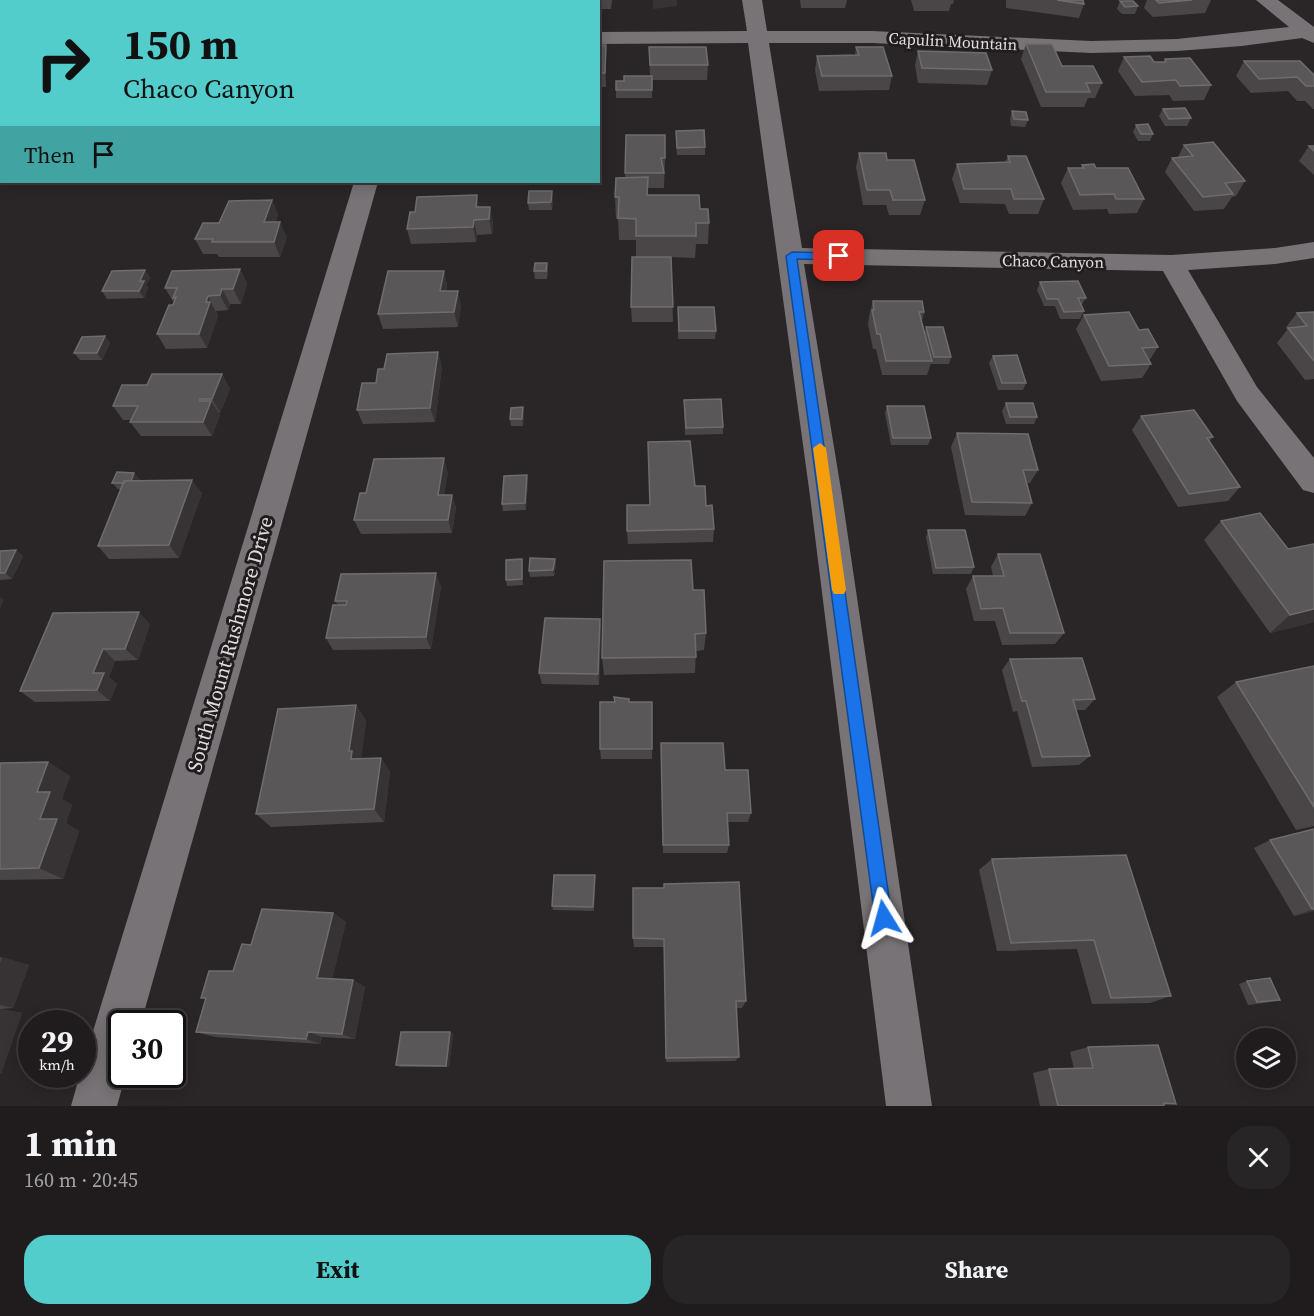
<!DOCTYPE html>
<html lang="en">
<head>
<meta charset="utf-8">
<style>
  :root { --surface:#201c1e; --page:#282527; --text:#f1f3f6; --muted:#a2a1a4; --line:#3d3a3c; --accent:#53cdcb }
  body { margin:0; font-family:"Source Serif 4",serif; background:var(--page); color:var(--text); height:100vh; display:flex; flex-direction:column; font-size:22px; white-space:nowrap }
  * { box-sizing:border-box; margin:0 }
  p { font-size:20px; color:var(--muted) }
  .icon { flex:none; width:33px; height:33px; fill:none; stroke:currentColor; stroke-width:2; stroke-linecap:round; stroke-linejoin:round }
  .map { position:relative; height:1106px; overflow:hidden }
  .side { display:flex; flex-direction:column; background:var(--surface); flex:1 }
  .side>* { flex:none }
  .hud { position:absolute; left:0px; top:0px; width:600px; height:183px; box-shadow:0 3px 15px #0003,0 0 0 2px var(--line); background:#53cdcb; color:#111; overflow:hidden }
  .buttons { position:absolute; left:1236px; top:1028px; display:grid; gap:12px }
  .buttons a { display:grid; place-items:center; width:60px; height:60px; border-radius:50%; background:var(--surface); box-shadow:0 3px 15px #0003,0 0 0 2px var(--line); font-size:30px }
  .speed { position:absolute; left:18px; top:1010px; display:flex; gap:12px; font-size:30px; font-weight:700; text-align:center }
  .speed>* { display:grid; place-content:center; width:78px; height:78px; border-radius:50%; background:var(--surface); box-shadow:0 3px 15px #0003,0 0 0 2px var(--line); line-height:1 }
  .speed small { font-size:15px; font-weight:400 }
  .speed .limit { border:3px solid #111; border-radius:9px; background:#fff; color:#111 }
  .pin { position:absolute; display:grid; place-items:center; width:51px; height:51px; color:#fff; margin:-26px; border-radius:12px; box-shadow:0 3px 9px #0006 }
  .me { position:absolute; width:66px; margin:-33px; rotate:352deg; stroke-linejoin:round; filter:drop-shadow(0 0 4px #0008) }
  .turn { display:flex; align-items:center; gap:21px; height:126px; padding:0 24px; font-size:27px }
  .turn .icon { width:78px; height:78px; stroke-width:2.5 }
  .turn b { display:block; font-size:42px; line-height:51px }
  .then { display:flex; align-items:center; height:57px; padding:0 24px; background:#0003; gap:12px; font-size:22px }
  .round { display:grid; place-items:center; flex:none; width:63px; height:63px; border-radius:24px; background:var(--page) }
  .head { display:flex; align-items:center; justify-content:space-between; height:102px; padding:0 24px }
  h1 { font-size:36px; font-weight:700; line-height:45px }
  .action { display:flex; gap:12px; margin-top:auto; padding:12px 24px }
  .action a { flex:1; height:69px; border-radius:24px; background:var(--accent); color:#111; font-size:24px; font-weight:700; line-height:69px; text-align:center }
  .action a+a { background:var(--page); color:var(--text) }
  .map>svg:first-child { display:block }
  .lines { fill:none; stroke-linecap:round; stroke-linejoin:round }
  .minor { fill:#787376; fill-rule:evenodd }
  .wall { fill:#4a4648 }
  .shaded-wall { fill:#373335 }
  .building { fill:#5a5759; stroke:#6f6c6e; stroke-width:1.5 }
  .route { fill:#1a73e8; stroke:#114b97; stroke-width:1.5 }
  .slow { fill:#f59e0b }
  .labels { text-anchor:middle; stroke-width:6; stroke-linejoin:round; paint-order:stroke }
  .far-street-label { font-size:16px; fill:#e0dddf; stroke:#211d1f }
  .street-label { font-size:20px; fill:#e0dddf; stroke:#211d1f }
</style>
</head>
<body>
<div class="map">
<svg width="1314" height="1106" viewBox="0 0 1314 1106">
  <rect width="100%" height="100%" fill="#2a2628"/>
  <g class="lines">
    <path class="minor" d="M409,0H429L409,2Z
      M742,0H762L767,31H872L1091,41L1177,39L1289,27L1256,0H1278L1314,27V43L1302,38L1242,46L1177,51L1091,53L872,43H769L802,248L1171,255L1275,248L1314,242V258L1275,264L1188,270L1257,387L1314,458V493L1303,490L1237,401L1163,271L804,264L842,496L932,1106H886L810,496L748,43L598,44V32L747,31Z
      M354,182H378L141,1023H122V1074H126L117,1106H71L80,1074H82V1067Z"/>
  </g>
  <path class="wall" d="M0,0H24L23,2H2V17L0,19Z
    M452,0H518V2H452Z
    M532,0H544V2H532Z
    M553,0H612L611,9H598V2H553Z
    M800,0H847L845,8H801Z
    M911,0H954L953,4H951L949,11H914Z
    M1006,0H1083L1084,4L1079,18L1006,8Z
    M1147,0H1211L1205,13L1153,17L1144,8Z
    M1120,1L1138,6L1135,14H1122L1117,9Z
    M1026,44L1062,66L1102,83L1095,98H1088L1084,107H1041L1021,59Z
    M598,45L606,60V87H598Z
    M649,47L708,65L707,80H652V98H616V90L624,81L650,76Z
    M856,47L892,76L889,90L819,91L815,70L817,56L855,55Z
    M918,51L992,70L987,85L918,83L915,65Z
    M1124,57L1154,62H1163L1165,59L1211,85L1204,100L1173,101L1169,95L1135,96L1118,71Z
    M1244,61L1314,75V109H1313L1305,101H1297L1288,91L1251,93L1236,76Z
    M1163,109L1191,118L1187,126H1165L1159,116Z
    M1012,111L1028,120L1025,127L1011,126L1010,119Z
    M1136,125L1153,134L1150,141H1138L1133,132Z
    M676,131L705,147V155H677Z
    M626,135L665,158L664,188H648V195L700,209L709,223L708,244H696L695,258L671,257L673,322H632L631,307L636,257V240H619L618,219H616L615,197L625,178Z
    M1184,145L1245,181L1236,196L1232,197L1224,209L1194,211L1165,172L1172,158L1178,157Z
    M1309,146H1314V175L1299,161Z
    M859,153L887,160L925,200L920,215H889L886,205H863L856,167Z
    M1008,156L1044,199L1038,214H1009L1005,204L960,203L952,179L957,164L1005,162Z
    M1082,165L1096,168L1144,199L1137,213L1109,214L1107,209L1073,210L1061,183L1068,168H1081Z
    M552,191L553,199L552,210H529L528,203Z
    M272,200L278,215L275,222L287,237L280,257H219L217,254H203L195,239L219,223Z
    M480,207L493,222L492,234L477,235L476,242L411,244L407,229Z
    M547,263L548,270L547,279H535L534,271Z
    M240,269L247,284L241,304H230L228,310L216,311L218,316L207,348L166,349L157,334L174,303L165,288Z
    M145,270L150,278L146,285L148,288L144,298L107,299L102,291Z
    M444,271L447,285L446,291L461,305L458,327L383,329L378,314Z
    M1040,282L1086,298L1081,306L1084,311L1080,319H1060L1055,306H1044L1037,290Z
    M873,301L924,312L922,321L925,332L926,327L951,357L949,364H931V363L927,375H882L876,349H873L868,324L869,318V316Z
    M678,307L716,331L715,339H678Z
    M1314,312V379L1305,380L1277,343L1287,330L1286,327L1297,313Z
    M1084,315L1139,330L1158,347L1149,361L1151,364L1142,378L1101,381L1076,329Z
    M105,336L110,343L102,360H80L74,353Z
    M438,352L442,367L435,422L363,424L357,410L384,369Z
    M993,356L1026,383L1023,390H998L989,363Z
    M222,374L230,389L220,413H218L220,415L212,436H141L130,422L131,420H123L113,406L147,385Z
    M684,400L723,427V434L685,435Z
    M1006,403L1037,417L1034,424H1006L1002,411Z
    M887,406L931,438L928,445H891L885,413Z
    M524,415L523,426H511L510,419Z
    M1141,416L1213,437L1209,442L1240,487L1228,501L1178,507L1132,430Z
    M957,433L1038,470L1030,483H1027L1032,503L1025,516L965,515L951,447Z
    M448,472L444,495H452L456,508L452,533L361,534L354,520L366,493Z
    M527,475L528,482L526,510L503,511L502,504Z
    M140,479L139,481L202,493L179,558L109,559L98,546L121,490L118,489L112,483Z
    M695,486L706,506L714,529L713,542L628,544L627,531L650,505Z
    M1221,521L1288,549L1314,622L1270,633L1204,540Z
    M928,530L974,567L971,574H933L926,537Z
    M16,550L23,556L12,579L0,580V551Z
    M998,554L1064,633L1055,644L1002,645L995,621H974L966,589L973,576H993L991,567Z
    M522,559L523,565V585L507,586L506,580Z
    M555,559L556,565L554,576L530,577L529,571Z
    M441,586L431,649L333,650L326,638L338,605L335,601Z
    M693,590L706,633L704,650L696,651L695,673L604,675L602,658Z
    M600,619L601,631L599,685L542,684L539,673Z
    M150,624L138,660L115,661L109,677L117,684L110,701L35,702L20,691Z
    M1010,659L1095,699L1085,710H1076L1090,756L1079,765L1032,767L1017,711L1013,712L1002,670Z
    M1314,666V826L1296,830L1217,697L1236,682Z
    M630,702H652V759H601L600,749Z
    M356,705L366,721L361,758H381L390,772L384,822L271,827L256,814Z
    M661,743L725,770L751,813L748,822H728L729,845L727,853H663Z
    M48,762L70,776L62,799L72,805L66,823L79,831L63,879L0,880V763Z
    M1314,829V911L1294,916L1254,848L1270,840Z
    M992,859L1171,996L1150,1003L1092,1004L1077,949L997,951L979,870Z
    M595,875V879L594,911L553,910L552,906Z
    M633,888L746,1001L742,1008H736L739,1057L735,1061L666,1062L664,947H634L633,938Z
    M333,913L346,922L332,979L353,980L365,987L355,1039L322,1037L320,1044L215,1037L196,1032L206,999L201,998L233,971L251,945Z
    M0,957L29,965L13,1008L0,1009L22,1013L1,1074H0Z
    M1247,981L1280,1000L1271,1002L1248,1005L1239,984Z
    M450,1032L453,1034L449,1067H400L396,1065Z
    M1088,1047L1176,1104L1164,1105V1106H1040L1033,1073L1049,1069H1074L1070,1052Z"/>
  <path class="shaded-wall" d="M8,0H24L23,2H9Z
    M653,0H677V6L653,9Z
    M0,1L2,3V17L0,19Z
    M606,45V87L605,73Z
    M552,191L553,199L552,210L551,202Z
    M477,195L480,210L476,207Z
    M272,200L278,215L270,237L264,222Z
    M490,207L493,222L492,234L489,219Z
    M474,220L477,235L476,242L473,227Z
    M280,222L287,237L280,257L274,242Z
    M240,269L247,284L241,304L233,289Z
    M145,270L150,278L146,285L148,288L144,298L139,291L140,281Z
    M444,271L447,285L444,306L440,291Z
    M222,289L230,304L228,310L220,295Z
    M458,291L461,305L458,327L454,312Z
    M208,296L218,316L207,348L199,334Z
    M105,336L110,343L102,360L97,353Z
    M438,352L442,367L435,422L430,408Z
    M222,374L230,389L220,413L212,399Z
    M200,399L207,411L211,401L220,415L212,436L203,422L200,401Z
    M523,407L524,415L523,426L522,419Z
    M444,458L448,472L442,508L438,495Z
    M134,473L140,479L135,490L130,483Z
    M527,475L528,482L526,510L525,503Z
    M192,480L202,493L179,558L169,545Z
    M452,495L456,508L452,533L448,520Z
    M16,550L23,556L12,579L5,573Z
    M522,559L523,565V585L522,579Z
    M555,559L556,565L554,576L553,570Z
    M436,573L441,586L431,649L426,637Z
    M0,597L4,600L0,609Z
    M1314,609V622L1270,633L1290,615Z
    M139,612L150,624L138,660L125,649Z
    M600,619L601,631L599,685L598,674Z
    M103,649L115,661L109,677L117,684L110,701L97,690L93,673Z
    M356,705L366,721L361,762L351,759L349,751Z
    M381,758L390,772L384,822L374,809Z
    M48,762L70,776L62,799L72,805L66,823L79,831L63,879L39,868L40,819L37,792Z
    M595,875V879L594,911L593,907Z
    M1314,909V911L1294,916Z
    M333,913L346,922L331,985L317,978Z
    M2,957L29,965L13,1008L0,1005V964Z
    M353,980L365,987L355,1039L342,1034Z
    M0,1009L22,1013L1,1074H0Z
    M308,1032L322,1037L320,1044L306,1039Z
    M450,1032L453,1034L449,1067L446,1066Z"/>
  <path class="building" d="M317,0H362L361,2H316Z
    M1057,0H1083L1084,4Z
    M1156,0H1192L1159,3Z
    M1120,1H1133L1138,6L1125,7Z
    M1026,44H1052L1062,66H1093L1102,83H1086L1090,92H1046Z
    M598,45H606L605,73H598Z
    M649,47H706L708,65H650Z
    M856,47H883L892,76H822L817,56L859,55Z
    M918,51L986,53L992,70L922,68Z
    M1150,56L1154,62H1166L1165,59L1190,58L1211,85L1180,86L1176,80L1142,82L1124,57Z
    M1244,61H1300L1314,75V86H1306L1297,77L1259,79Z
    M624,76H652V90H616V81H624Z
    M1185,108L1191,118L1169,119L1163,109Z
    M1012,111L1026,112L1028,120L1014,119Z
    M1148,124L1153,134H1141L1136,125Z
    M704,130L705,147L677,148L676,131Z
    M626,135H665V158H661L664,173H625Z
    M1213,142L1245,181L1225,183L1233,194L1203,197L1172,158L1193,156L1184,145Z
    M1309,146H1314V151Z
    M859,153H886L887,160H914L925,200H893L890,190H867Z
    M1008,156H1026L1044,199H1014L1011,189H964L957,164L1010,162Z
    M1094,164L1096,168H1128L1144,199H1116L1114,194L1080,195L1068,168H1084L1082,165Z
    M648,177L647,195H699L700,209H708L709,223H696V236H636V219L618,218L619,197H615L616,178Z
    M529,191H552L551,202L528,203Z
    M477,195L476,207H490L489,219L474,220L473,227L407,229L410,212H415L417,197Z
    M272,200L264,222H280L274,242H212L213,239H195L203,223H219L229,201Z
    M632,257H671L673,307H631Z
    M535,263H547L546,271H534Z
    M240,269L233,289H222L220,295L208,296L206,302H210L199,334H157L169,305H173L176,297L173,298L177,288H165L172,271Z
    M145,270L140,281H144L139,291H102L112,271Z
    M388,271H444L440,291H458L454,312L378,314Z
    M1078,281L1086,298H1078L1084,311L1064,312L1058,299H1047L1040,282Z
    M873,301H922L924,312H919L932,361H886L880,334H877L872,310H874Z
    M678,307H714L716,331H679Z
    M1129,312L1139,330L1148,329L1158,347L1142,348L1151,364L1109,366L1084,315Z
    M1314,312V361L1288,328L1307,326L1297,313Z
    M926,327H943L951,357H934Z
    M105,336L97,353H74L82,337Z
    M438,352L430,408L357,410L362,383H376L378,369H384L387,354Z
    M1017,355L1026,383H1002L993,356Z
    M152,374H222L212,399H200V401H211L203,422H130L138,406H113L122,385H147Z
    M721,399L723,427L686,428L684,400Z
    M1006,403H1033L1037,417H1010Z
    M887,406H924L931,438H893Z
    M523,407L522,419H510L511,408Z
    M1194,410L1213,437L1207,438L1240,487L1189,494L1141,416Z
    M957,433L1028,434L1038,470H1023L1032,503L972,502Z
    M690,441L695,486H705L706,506L712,505L714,529L627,531V505H650L648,442Z
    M444,458L438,495H452L448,520H354L360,493H366L374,459Z
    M117,472L134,473L131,481H124V483H112Z
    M527,475L525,503L502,504L504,476Z
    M192,480L169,545L98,546L124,481Z
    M1260,513L1288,549L1314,544V609L1290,615L1221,521Z
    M928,530H965L974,567L936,568Z
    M16,550L5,573H0V551Z
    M998,554H1040L1064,633H1010L1003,608L981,609L973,576H1004Z
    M530,558L555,559L553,570L529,571Z
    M522,559V579L506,580V560Z
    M691,560L693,590H704L706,633L695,634L696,657L602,658L604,561Z
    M436,573L426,637L326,638L333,605H346L347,601H335L341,574Z
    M139,612L125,649H103L93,673H104L97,690L20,691L53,613Z
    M545,618L600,619L598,674L539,673Z
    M1082,658L1095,699L1073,700L1090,756L1042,757L1026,701H1022L1010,659Z
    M1314,666V807L1236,682Z
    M614,697L629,699V702H652V749H600V702H615Z
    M356,705L349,751H352L351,759L381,758L374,809L256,814L278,709Z
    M661,743H723L725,770H748L751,813H727L729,845H663Z
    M48,762L37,792H50L40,819H57L39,868L0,869V763Z
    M1314,829V909H1312L1270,840Z
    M1126,855L1171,996L1111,998L1094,940L1011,943L992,859Z
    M554,875H595L593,907L552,906Z
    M739,882L746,1001H736L739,1057L666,1058L664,939L633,938V888H664V884Z
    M262,909L333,913L317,978L353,980L342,1034L308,1032L306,1039L196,1032L206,998H201L209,971H233L242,944L251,945Z
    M1270,978L1280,1000L1257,1002L1247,981Z
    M401,1032H450L446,1066L396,1065Z
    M1158,1045L1176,1104L1164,1103V1106H1058L1049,1069L1093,1068L1088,1047Z"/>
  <path class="route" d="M792,252L839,253L844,256L839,260L797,259L892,918L890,925L884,927L877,925L875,918L786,256Z"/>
  <path class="slow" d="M820,443L826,448L846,590L844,594H834L832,590L813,448Z"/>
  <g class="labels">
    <g class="far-street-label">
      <text transform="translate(953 41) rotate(3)" y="6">Capulin Mountain</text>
      <text transform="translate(1053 261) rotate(1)" y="6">Chaco Canyon</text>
    </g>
    <g class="street-label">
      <text transform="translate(230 644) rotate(-74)" y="7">South Mount Rushmore Drive</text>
    </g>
  </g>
</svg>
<div class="buttons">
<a><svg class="icon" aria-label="layers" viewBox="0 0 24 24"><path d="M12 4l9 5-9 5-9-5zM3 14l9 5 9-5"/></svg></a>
</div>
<div class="speed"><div>29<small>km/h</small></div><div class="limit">30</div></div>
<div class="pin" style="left:839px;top:256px;background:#d93025"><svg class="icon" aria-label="arrive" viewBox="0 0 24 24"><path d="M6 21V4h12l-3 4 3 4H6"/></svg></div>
<svg class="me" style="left:884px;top:918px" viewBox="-20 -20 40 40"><path d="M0-17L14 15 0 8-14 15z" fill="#1a73e8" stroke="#fff" stroke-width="4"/></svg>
<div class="hud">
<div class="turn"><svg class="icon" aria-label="right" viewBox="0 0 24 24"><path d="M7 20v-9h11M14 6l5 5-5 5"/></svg><div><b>150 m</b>Chaco Canyon</div></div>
<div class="then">Then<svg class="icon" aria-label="arrive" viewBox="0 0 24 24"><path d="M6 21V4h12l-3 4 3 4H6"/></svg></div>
</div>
</div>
<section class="side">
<div class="head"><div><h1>1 min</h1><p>160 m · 20:45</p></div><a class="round"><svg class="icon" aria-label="close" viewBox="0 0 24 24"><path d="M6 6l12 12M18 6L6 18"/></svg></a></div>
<div class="action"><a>Exit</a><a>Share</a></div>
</section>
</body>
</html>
